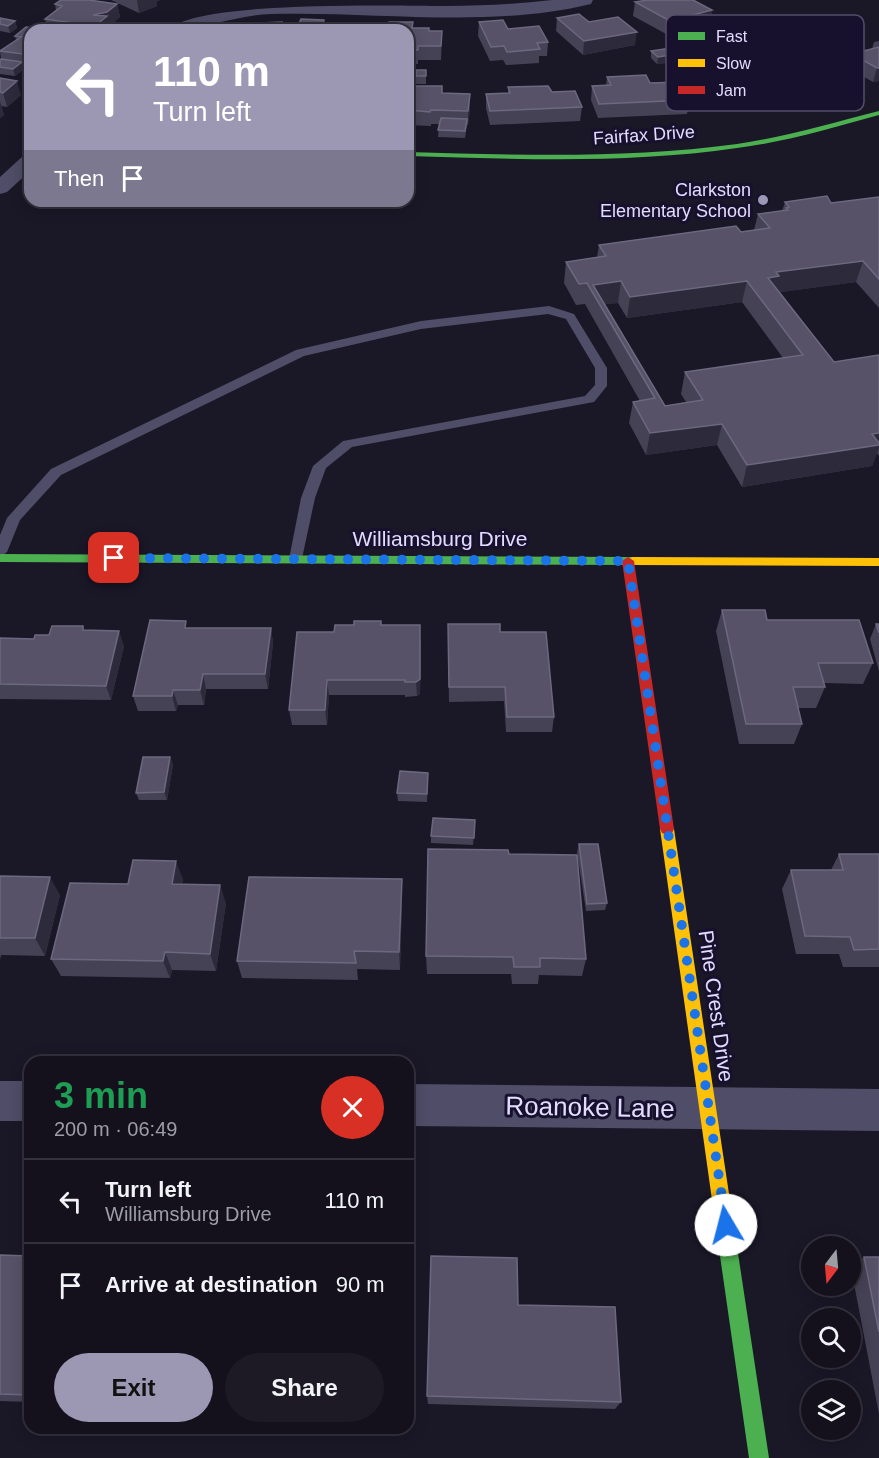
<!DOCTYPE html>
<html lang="en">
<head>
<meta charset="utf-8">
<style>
  :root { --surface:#14111d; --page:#1d1a26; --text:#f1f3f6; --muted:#9d9da4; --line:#33313b; --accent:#9c97b3 }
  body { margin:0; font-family:Arial,sans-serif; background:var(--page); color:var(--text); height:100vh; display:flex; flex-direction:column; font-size:22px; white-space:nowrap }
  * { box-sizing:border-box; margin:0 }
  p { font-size:20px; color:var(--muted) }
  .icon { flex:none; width:33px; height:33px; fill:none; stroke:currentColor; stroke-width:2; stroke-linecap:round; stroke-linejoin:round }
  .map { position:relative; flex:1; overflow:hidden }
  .details { position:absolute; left:24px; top:1056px; width:390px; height:378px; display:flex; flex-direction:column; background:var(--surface); border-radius:18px; box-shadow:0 3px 15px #0003,0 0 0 2px var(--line) }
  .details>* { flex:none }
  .banner { position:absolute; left:24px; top:24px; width:390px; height:183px; border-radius:18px; box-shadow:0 3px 15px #0003,0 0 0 2px var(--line); background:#9c97b3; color:#fff; overflow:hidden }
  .needle { width:39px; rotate:196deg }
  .tools { position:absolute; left:801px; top:1236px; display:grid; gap:12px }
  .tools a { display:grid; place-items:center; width:60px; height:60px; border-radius:50%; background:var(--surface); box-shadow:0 3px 15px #0003,0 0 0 2px var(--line); font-size:30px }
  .pin { position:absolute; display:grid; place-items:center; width:51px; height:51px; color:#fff; margin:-26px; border-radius:12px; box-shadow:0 3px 9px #0006 }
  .me { position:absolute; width:66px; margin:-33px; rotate:352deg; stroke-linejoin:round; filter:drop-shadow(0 0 4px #0008) }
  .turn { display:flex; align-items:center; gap:21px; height:126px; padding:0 30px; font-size:27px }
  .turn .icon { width:78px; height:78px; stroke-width:2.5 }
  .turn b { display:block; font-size:42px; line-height:51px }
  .then { display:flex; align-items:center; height:57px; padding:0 30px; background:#0003; gap:12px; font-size:22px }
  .round { display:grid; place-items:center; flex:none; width:63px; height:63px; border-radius:32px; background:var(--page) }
  .head { display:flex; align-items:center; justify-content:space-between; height:102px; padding:0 30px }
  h1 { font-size:36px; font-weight:600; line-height:45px; color:#1e9e55 }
  .cta { display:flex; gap:12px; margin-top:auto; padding:12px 30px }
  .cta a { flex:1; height:69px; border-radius:36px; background:var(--accent); color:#111; font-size:24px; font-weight:600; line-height:69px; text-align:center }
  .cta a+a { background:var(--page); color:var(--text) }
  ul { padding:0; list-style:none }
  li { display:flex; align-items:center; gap:18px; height:84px; padding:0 30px; border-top:2px solid var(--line) }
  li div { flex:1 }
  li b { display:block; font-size:22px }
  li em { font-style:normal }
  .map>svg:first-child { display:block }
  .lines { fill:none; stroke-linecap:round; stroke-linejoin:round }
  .lane { fill:#4f4d67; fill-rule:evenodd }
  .street { fill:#4f4d67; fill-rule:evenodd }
  .fast { fill:#4caf50; fill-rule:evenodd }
  .slow { fill:#ffc107; fill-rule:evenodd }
  .jam { fill:#c62828; fill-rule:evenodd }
  .wall { fill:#464255; fill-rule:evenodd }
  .shaded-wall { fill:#2d2a3b }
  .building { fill:#575267; stroke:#6c687f; stroke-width:1.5; fill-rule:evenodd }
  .route { stroke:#1a73e8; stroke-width:10; stroke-dasharray:0 18 }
  .poi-dot { fill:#9c97b3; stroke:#17112d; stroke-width:2 }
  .labels { text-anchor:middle; stroke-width:6; stroke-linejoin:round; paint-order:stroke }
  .far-street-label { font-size:18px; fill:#e2dcff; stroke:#17112d }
  .far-poi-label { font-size:18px; fill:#e2dcff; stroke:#17112d; text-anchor:end }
  .street-label { font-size:21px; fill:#e2dcff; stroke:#17112d }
  .near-street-label { font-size:26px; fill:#e2dcff; stroke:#17112d }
  .key { fill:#17112d; stroke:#544e6c; stroke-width:1.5 }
  .key-label { font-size:16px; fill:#e2dcff }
</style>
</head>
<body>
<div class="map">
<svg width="879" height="1458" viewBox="0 0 879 1458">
  <rect width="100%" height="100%" fill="#1a1727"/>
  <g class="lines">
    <path class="lane" d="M549,306L574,314L607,368V386L594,402L352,447L326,468L315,498L301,563H291L289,559L301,498L313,466L343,441L585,396L595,385V368L566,319L548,314L421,329L304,356L61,475L20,520L7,552L0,557V535L7,518L51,469L296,350L421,321Z"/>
    <path class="street" d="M552,0H593L591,4C488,29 376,11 271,14C236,15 203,30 168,30C196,0 398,6 447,6C482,6 517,4 552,0Z
      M30,154V171L7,192L0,194V177L23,156Z
      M0,1081H30V1121H0Z
      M408,1084L879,1089V1131L408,1126Z"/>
    <path class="fast" d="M879,111V115C832,128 785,142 737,148C628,164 517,159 408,156V152C517,155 628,159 737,144C785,137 832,123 879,111Z
      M0,554L632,557L638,561L632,565L0,562Z
      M722,1198L728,1201L731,1207L769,1458H749L713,1207L716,1201Z"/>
    <path class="slow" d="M632,557L879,558V566L632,565L626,561Z
      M667,823L672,825L674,829L731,1207L728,1213L722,1216L716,1213L713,1207L660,829L662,825Z"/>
    <path class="jam" d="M628,557L634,561L674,829L672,833L667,835L662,833L660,829L622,561Z"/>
  </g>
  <path class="wall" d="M61,0H89L117,4L120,17L109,26L110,30H30V69L24,68V69L15,76L0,74V67H2H0V60L1,59L0,51L16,40L15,36L26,27L47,29L45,19L56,10L55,4Z
    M111,0H160L157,1V6L139,13Z
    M635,2L712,10L710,23L668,35L633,16Z
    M0,18L15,21L17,28L10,33L0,31Z
    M557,18L635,45L583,55L556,31Z
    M479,22L508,29L548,42L547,56H539V63L506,65L503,60L490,61L478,36Z
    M413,28L429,31H442L441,60H418V64H408V30Z
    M727,35L757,42L735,48L725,42Z
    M879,41V81L873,82L848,68L852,54L872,49L874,42Z
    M651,51L677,54L676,62L657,64L651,58Z
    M744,57L818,83L814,97L787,103L773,92L734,100L709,80L711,66L736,67L743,65Z
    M416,70H426V84H416Z
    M607,77L650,83L689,100L687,114L598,118L591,100L592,86H606Z
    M0,78L21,95L7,107L1,106L4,115L0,118Z
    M508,87L552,92L582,107L580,121L490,125L486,108V94L508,93Z
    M408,92L442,93L470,108L468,125H467L465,138L438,137L439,124H431V126L408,125Z
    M879,197V308L856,282L780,292L834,362L879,355V456L877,453L872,466L742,487L717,445L646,455L629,423L633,402L640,401L585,304L576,305L564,283L566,262L597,257L599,245L754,230L758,214L782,211L785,202L831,203ZM742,302L783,358L685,372L681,394L686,402L665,406L605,304L618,303L627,318Z
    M722,610L767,620L873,663L863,684L824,683L825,687L816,708H798L802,724L794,744H739L716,631Z
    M876,624H879V671L870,639Z
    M382,625L421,640L420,694L417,696L405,697V695H329L327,725H292L289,710L334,632Z
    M83,626L84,630L124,646L111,700L0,699V638L34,639Z
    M188,628H271L273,643L268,689H206L204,705H178L176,711H138L133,696Z
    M500,632L554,717L552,732H506L504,701L449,702L448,640Z
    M170,757L173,765L167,800H139L136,793Z
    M428,773L427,802L398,801L397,793Z
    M475,820L473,845L431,843V836Z
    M579,844L607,903L605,910L586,911L577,852Z
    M509,854L586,959L582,976L539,975L538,984H512L511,974H427L426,956Z
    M839,854H879V967H843L839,954H796L782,889L791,870H831Z
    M0,876L60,895L45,956L1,955L0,960Z
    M183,879L182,884L226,903L216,971L172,970L170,978L61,976L51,959L128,884Z
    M402,879V898L400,970L357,969L358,980L242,978L237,961Z
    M0,1255L30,1256V1402L0,1401Z
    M864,1257H879V1414L851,1268Z
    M518,1305L621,1402L615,1409L428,1404L427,1396Z"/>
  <path class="shaded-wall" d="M137,0H160L157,1V6L139,13Z
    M117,4L120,17L109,26L110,30H96L93,15Z
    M712,10L710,23L668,35L670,21Z
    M15,21L17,28L10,33L8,26Z
    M442,31V45L441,60V46Z
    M637,32L635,45L583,55L584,41Z
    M759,35L757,42L735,48L737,40Z
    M677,54L676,62L657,64L658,57Z
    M22,62L24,69L15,76L13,69Z
    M877,68H879V81L873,82Z
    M776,78L773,92L734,100L737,86Z
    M17,81L21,95L7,107L3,93Z
    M818,83L814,97L787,103L791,89Z
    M470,94V108L468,125V111Z
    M0,101L4,115L0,118Z
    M863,261L856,282L775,293L768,278L776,272Z
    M621,281L618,303L600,305L593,285Z
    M747,281L742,302L627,318L630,297Z
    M722,424L717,445L646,455L650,433Z
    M879,433V448L872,466L742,487L747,465Z
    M271,628L273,643L268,689L265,674Z
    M119,631L124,646L111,700L106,686Z
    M421,640L420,694L417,696L416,682Z
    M203,674L206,689L204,705L200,690Z
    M327,680L329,695L327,725L325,710Z
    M173,690L178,705L176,711L172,696Z
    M170,757L173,765L167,800L164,792Z
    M176,861L183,879L178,903L172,884Z
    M50,877L60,895L45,956L35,938Z
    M402,879V898L400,970L399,952Z
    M220,885L226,903L216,971L210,954Z
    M165,952L172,970L170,978L163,961Z"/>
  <path class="building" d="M61,0H89L117,4L107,12L93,15L107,16L95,26L45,19L62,6L55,4Z
    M648,0H693L712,10L670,21L635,2Z
    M579,14L589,22L618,17L637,32L584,41L557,18Z
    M0,18L15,21L8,26L0,24Z
    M301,19L324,20L323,24H353L352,30H296Z
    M503,20L508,29L539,26L548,42L537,43L540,49L507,52L504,46L491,47L479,22Z
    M282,22L280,30H231L233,24Z
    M389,22H413L412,28H429V31H442L441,46H418V50H408V30H388Z
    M26,27L53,30H30V55L0,51L21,37L15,36Z
    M879,47V68H877L852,54Z
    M671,48L677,54L658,57L651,51Z
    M1,59L22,62L13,69L0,67V60Z
    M416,70H426V76H416Z
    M646,75L650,83L680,82L689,100L599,104L592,86L611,85L607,77Z
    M0,78L17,81L3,93L0,92Z
    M414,86H442V93L470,94L468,111L431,110L430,112L408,110V92H413Z
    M548,86L552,92L575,91L582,107L490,111L486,94L510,93L508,87Z
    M441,118L467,119L465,131L438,130Z
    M827,196L831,203L879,197V279L863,261L776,272L779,276L768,278L834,362L879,355V433L872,434L879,443V445L747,465L722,424L650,433L633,402L655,398L587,283L579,284L566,262L606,256L599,245L736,226L741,232L770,228L758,214L788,210L786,208L789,207L785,202ZM621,281L630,297L747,281L803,355L685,372L703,400L665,406L593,285Z
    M722,610H765L767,620H859L873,663H818L825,687H793L802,724H746Z
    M150,620L186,621L185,628H271L265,674H203L200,690H173L172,696H133Z
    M354,621H381V625H420V679L416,682H405V680H327L325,710H289L297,632H334L335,625H354Z
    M448,624H500V632H546L554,717H507L505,687H449Z
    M876,624H879V633Z
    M52,626H83V630L119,631L106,686L0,684V638L34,639L35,635H49Z
    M143,757H170L164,792L136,793Z
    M400,771L428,773L427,794L397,793Z
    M433,818L475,820L474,838L431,836Z
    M579,844H598L607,903L587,904Z
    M428,849L508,850L509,854L577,855L586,959L540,958V967H514L513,957L426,956Z
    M839,854H879V949L854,950L850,937L805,936L791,870H843Z
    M133,860L176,861L172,884L220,885L210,954L165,952L163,961L51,959L70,883L128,884Z
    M0,876L50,877L35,938H0Z
    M249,877L402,879L399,952L354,951L356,963L237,961Z
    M0,1255L30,1256V1384L28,1395L0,1394Z
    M431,1256L517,1258L518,1305L615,1307L621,1402L427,1396Z
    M864,1257H879V1332Z"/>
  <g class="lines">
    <path class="route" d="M114,558L628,561L726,1225"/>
  </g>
  <circle class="poi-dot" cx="763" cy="200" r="6"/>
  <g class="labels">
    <g class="far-street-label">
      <text transform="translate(644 135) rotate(-4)" y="6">Fairfax Drive</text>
    </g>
    <g class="far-poi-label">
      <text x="751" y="196">Clarkston<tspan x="751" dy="21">Elementary School</tspan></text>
    </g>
    <g class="street-label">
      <text x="440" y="546">Williamsburg Drive</text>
      <text transform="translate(716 1006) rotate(82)" y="7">Pine Crest Drive</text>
    </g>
    <g class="near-street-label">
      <text transform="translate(590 1107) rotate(1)" y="9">Roanoke Lane</text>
    </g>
  </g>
  <rect x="666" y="15" width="198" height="96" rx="9" class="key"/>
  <rect x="678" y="32" width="27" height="8" fill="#4caf50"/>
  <rect x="678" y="59" width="27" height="8" fill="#ffc107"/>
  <rect x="678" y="86" width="27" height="8" fill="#c62828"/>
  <g class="key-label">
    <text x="716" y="42">Fast</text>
    <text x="716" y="69">Slow</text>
    <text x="716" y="96">Jam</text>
  </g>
</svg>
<div class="tools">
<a><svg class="needle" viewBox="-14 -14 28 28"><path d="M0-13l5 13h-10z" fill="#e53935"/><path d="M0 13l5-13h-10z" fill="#9d9da4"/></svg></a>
<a><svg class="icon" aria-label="search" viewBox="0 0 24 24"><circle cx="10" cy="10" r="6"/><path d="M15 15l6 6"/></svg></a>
<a><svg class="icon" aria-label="layers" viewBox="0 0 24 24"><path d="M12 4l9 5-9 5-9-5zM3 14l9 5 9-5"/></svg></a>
</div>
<div class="pin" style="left:114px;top:558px;background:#d93025"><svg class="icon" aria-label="arrive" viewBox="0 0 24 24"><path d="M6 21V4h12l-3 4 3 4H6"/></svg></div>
<svg class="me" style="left:726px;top:1225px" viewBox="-20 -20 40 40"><circle r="19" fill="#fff"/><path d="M0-13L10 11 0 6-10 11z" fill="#1a73e8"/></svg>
<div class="banner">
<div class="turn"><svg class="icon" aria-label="left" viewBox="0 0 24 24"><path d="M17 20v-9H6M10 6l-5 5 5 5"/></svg><div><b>110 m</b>Turn left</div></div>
<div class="then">Then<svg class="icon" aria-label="arrive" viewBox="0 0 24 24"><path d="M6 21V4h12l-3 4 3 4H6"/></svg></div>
</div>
<section class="details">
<div class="head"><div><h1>3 min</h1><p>200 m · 06:49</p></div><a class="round" style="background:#d93025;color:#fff"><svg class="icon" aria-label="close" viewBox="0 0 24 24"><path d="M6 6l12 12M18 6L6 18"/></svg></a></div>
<ul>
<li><svg class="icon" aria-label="left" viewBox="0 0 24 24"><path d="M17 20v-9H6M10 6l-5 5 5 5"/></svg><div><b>Turn left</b><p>Williamsburg Drive</p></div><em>110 m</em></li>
<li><svg class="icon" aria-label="arrive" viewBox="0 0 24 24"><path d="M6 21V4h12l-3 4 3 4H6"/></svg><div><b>Arrive at destination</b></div><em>90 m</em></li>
</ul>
<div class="cta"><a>Exit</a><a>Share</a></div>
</section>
</div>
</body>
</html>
